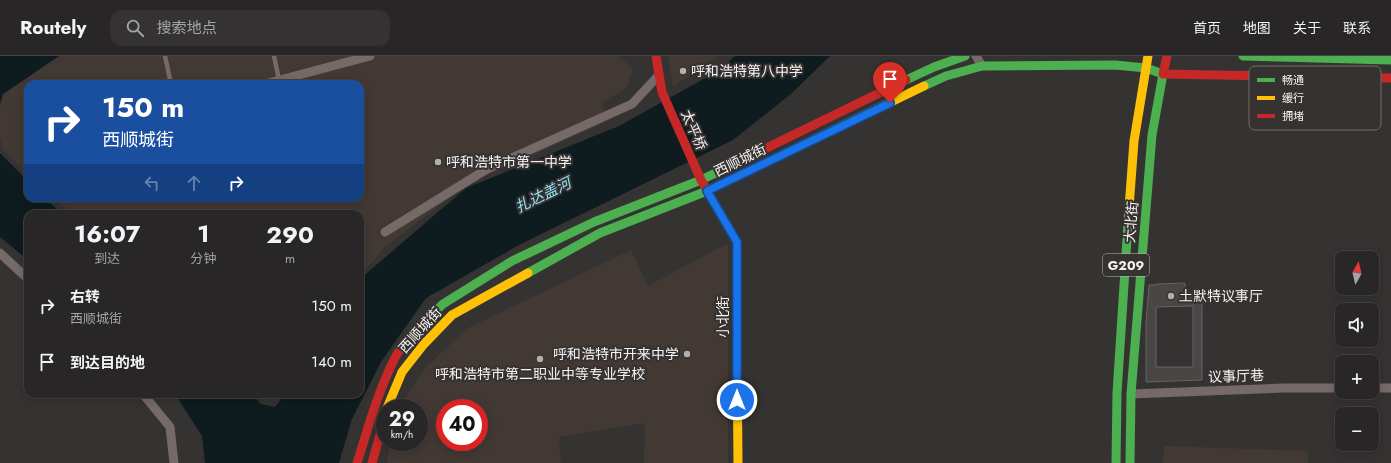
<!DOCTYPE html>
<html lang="zh">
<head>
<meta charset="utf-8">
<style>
  :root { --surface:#282626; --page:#343232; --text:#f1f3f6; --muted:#a5a5a7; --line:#444343 }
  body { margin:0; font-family:Jost,"Noto Sans SC",sans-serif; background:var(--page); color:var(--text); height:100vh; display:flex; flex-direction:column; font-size:15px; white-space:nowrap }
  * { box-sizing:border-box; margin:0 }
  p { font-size:13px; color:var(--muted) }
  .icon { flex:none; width:22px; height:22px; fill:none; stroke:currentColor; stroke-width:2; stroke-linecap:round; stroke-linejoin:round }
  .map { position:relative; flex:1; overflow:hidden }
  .drawer { position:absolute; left:24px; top:154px; width:340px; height:188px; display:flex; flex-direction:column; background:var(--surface); border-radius:12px; box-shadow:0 2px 10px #0003,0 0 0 1px var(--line) }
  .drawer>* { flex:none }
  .guide { position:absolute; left:24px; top:24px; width:340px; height:122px; border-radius:12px; box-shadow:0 2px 10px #0003,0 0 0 1px var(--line); background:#1a4fa0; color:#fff; overflow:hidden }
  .needle { width:26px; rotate:8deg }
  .buttons { position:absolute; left:1335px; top:195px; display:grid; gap:8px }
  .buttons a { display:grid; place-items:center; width:44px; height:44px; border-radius:8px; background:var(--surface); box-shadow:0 2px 10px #0003,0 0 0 1px var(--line); font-size:20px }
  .speed { position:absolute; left:376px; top:343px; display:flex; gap:8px; font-size:20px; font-weight:700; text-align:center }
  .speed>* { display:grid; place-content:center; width:52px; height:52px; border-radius:50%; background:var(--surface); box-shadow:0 2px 10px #0003,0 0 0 1px var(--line); line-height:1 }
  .speed small { font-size:10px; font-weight:400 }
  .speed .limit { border:6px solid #d22; background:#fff; color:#111 }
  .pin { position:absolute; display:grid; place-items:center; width:34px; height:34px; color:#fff; margin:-41px -17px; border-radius:50% 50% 50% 0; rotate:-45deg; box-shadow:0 0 4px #0007 }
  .pin .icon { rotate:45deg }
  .me { position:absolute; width:44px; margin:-22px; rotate:0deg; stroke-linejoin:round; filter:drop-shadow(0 0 3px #0008) }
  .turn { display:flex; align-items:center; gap:14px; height:84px; padding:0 12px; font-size:18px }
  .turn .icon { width:52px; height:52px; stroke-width:2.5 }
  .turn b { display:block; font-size:28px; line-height:34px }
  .lanes { display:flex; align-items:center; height:38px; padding:0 12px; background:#0003; justify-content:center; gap:20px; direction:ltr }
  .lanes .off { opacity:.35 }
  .eta { display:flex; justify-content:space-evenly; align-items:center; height:68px; text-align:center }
  .eta b { font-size:24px; font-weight:700; line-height:28px }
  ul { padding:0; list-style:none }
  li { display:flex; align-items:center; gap:12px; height:56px; padding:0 12px }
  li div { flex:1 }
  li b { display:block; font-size:15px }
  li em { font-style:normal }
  header { display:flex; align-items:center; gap:24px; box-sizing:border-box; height:56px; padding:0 20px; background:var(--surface); border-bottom:1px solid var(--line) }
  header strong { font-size:19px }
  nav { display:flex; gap:22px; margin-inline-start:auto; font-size:14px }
  .search { width:280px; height:36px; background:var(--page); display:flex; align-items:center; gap:10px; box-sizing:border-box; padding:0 14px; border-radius:12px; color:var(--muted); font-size:15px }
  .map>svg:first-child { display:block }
  .built { fill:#423935; fill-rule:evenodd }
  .water { fill:#0e1c1f }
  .building { fill:#494746; stroke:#656362; fill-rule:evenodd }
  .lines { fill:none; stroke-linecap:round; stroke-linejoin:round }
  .lane { stroke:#756a67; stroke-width:4.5 }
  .street { stroke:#756a67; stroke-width:9 }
  .fast { stroke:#4caf50; stroke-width:9 }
  .slow { stroke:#ffc107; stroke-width:9 }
  .jam { stroke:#c62828; stroke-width:9 }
  .route-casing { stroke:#114b97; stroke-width:10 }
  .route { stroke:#1a73e8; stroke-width:7 }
  .poi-dot { fill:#b2b0af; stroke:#363231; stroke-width:1.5 }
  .labels { text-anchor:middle; stroke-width:4; stroke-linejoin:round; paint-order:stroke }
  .shield { fill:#363231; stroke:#bcb9b9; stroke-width:1 }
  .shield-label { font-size:13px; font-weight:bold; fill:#f6f3f3 }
  .poi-label { font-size:14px; fill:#f6f3f3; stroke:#363231; text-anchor:start }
  .street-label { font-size:14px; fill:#f6f3f3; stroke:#363231 }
  .water-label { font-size:15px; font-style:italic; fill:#91e6f9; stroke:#363231 }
  .key { fill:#363231; stroke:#706c6b; stroke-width:1 }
  .key-label { font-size:11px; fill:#f6f3f3 }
</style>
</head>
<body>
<header>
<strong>Routely</strong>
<div class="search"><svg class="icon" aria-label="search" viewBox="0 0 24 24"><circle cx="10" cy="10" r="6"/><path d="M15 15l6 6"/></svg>搜索地点</div>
<nav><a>首页</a><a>地图</a><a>关于</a><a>联系</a></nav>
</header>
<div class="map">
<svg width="1391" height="407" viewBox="0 0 1391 407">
  <rect width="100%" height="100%" fill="#353332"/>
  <path class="built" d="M59,0H618L633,12L627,32L601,47L610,64L468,128L385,191L360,220V158H72L55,142H360V28H28V117L3,94L0,81V51L4,38Z
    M668,0H718L673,31Z
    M728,187V407H644L645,367L559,381L561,407H387L390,386H419V352H402L405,343L425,312L468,272L631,194L648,230ZM445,352H479V386H445Z
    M1164,390L1308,395V407H1163Z"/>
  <path class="water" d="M0,0H59L3,38L0,47Z
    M735,0H830L792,37L733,84L519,189L426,242L381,306L352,363L339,407H205L202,380L175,338H252L261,348L275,351L285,338H360V223L466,132L619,70L718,15Z
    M0,97L28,125V142H45L62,158H28V204L0,181Z"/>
  <path class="building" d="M1185,227V240H1202V324L1146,326V267L1149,229H1156V228ZM1193,250V311H1156V251Z"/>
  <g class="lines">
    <path class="lane" d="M165,0L171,28
      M274,0L279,24"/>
    <path class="street" d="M976,0L982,10
      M265,28L370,0
      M385,176L487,113L632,48L659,19
      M0,197L28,223
      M1372,332H1391
      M143,338L170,371L174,407
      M1131,338L1284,332H1342"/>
    <path class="fast" d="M1243,0L1391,4
      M906,24L934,11L965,0
      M924,30L946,20L982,10L1115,9L1146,12L1163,18
      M528,217L600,177L707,135L761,109
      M429,261L443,248L512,205L594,166L701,124L730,110
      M1116,407L1117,337L1129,152
      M1130,407L1131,338L1152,79L1163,18"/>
    <path class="slow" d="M1146,12L1148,0
      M761,109L924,30
      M1129,152L1134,85L1146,12
      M737,290L738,407
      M387,352L402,316L424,288L452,259L528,217"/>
    <path class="jam" d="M656,0L662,36L701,124L737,186V290
      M1167,0L1163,18L1391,22
      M730,110L906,24
      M357,407C368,373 377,338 393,306C399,292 417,272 429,261
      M372,407L385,361"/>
  </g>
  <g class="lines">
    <g class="route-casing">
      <path id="route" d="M737,344V186L707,135L890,47"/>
    </g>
    <use href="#route" class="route"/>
  </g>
  <g class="poi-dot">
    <circle cx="683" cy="15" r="4"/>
    <circle cx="438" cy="106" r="4"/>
    <circle cx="1171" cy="240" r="4"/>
    <circle cx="687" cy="298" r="4"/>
    <circle cx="540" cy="303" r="4"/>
  </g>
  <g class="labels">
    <rect class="shield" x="1103" y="198" width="46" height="22" rx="3"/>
    <g class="shield-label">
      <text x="1126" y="214">G209</text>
    </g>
    <g class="poi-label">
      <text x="691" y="20">呼和浩特第八中学</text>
      <text x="446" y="111">呼和浩特市第一中学</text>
      <text x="1179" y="245">土默特议事厅</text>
      <text x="679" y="303" text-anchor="end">呼和浩特市开来中学</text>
      <text x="540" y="323" text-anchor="middle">呼和浩特市第二职业中等专业学校</text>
    </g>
    <g class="street-label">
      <text transform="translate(694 74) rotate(66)" y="5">太平桥</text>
      <text transform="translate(740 104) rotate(-26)" y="5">西顺城街</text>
      <text transform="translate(1131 166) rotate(-85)" y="5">大北街</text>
      <text transform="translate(723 261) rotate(-90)" y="5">小北街</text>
      <text transform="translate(420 274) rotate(-48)" y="5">西顺城街</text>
      <text transform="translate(1236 320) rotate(-2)" y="5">议事厅巷</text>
    </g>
    <g class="water-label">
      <text transform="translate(543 139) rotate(-26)" y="5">扎达盖河</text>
    </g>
  </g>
  <rect x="1249" y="10" width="132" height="64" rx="6" class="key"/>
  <rect x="1257" y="22" width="18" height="4" fill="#4caf50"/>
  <rect x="1257" y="40" width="18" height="4" fill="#ffc107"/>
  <rect x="1257" y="58" width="18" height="4" fill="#c62828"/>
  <g class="key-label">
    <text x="1282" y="28">畅通</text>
    <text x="1282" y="46">缓行</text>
    <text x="1282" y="64">拥堵</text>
  </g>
</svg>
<div class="buttons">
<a><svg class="needle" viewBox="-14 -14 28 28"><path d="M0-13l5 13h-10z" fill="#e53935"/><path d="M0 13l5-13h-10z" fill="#a5a5a7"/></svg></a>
<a><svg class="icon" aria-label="sound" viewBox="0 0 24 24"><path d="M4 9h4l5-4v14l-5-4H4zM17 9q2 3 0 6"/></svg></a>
<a>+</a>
<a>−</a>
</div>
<div class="speed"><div>29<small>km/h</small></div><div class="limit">40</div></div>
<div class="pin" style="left:890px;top:47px;background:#d93025"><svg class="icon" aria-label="arrive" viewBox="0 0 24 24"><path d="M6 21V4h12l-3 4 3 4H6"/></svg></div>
<svg class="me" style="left:737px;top:344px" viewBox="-20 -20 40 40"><circle r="17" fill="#1a73e8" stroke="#fff" stroke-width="3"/><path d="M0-11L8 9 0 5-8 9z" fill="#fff"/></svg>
<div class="guide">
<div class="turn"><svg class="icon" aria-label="right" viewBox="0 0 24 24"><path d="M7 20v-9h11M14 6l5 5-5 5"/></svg><div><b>150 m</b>西顺城街</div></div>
<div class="lanes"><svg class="icon off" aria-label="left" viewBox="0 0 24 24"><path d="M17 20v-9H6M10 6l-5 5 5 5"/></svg><svg class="icon off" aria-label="ahead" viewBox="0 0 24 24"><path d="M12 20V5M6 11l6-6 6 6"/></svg><svg class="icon" aria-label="right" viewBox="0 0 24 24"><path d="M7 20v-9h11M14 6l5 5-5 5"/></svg></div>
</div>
<section class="drawer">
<div class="eta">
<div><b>16:07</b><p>到达</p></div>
<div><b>1</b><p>分钟</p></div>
<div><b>290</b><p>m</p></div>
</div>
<ul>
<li><svg class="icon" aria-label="right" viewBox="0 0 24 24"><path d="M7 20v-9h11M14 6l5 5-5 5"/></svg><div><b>右转</b><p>西顺城街</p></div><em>150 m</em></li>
<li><svg class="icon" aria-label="arrive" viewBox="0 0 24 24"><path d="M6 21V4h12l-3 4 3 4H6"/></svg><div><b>到达目的地</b></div><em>140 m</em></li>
</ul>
</section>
</div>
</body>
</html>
